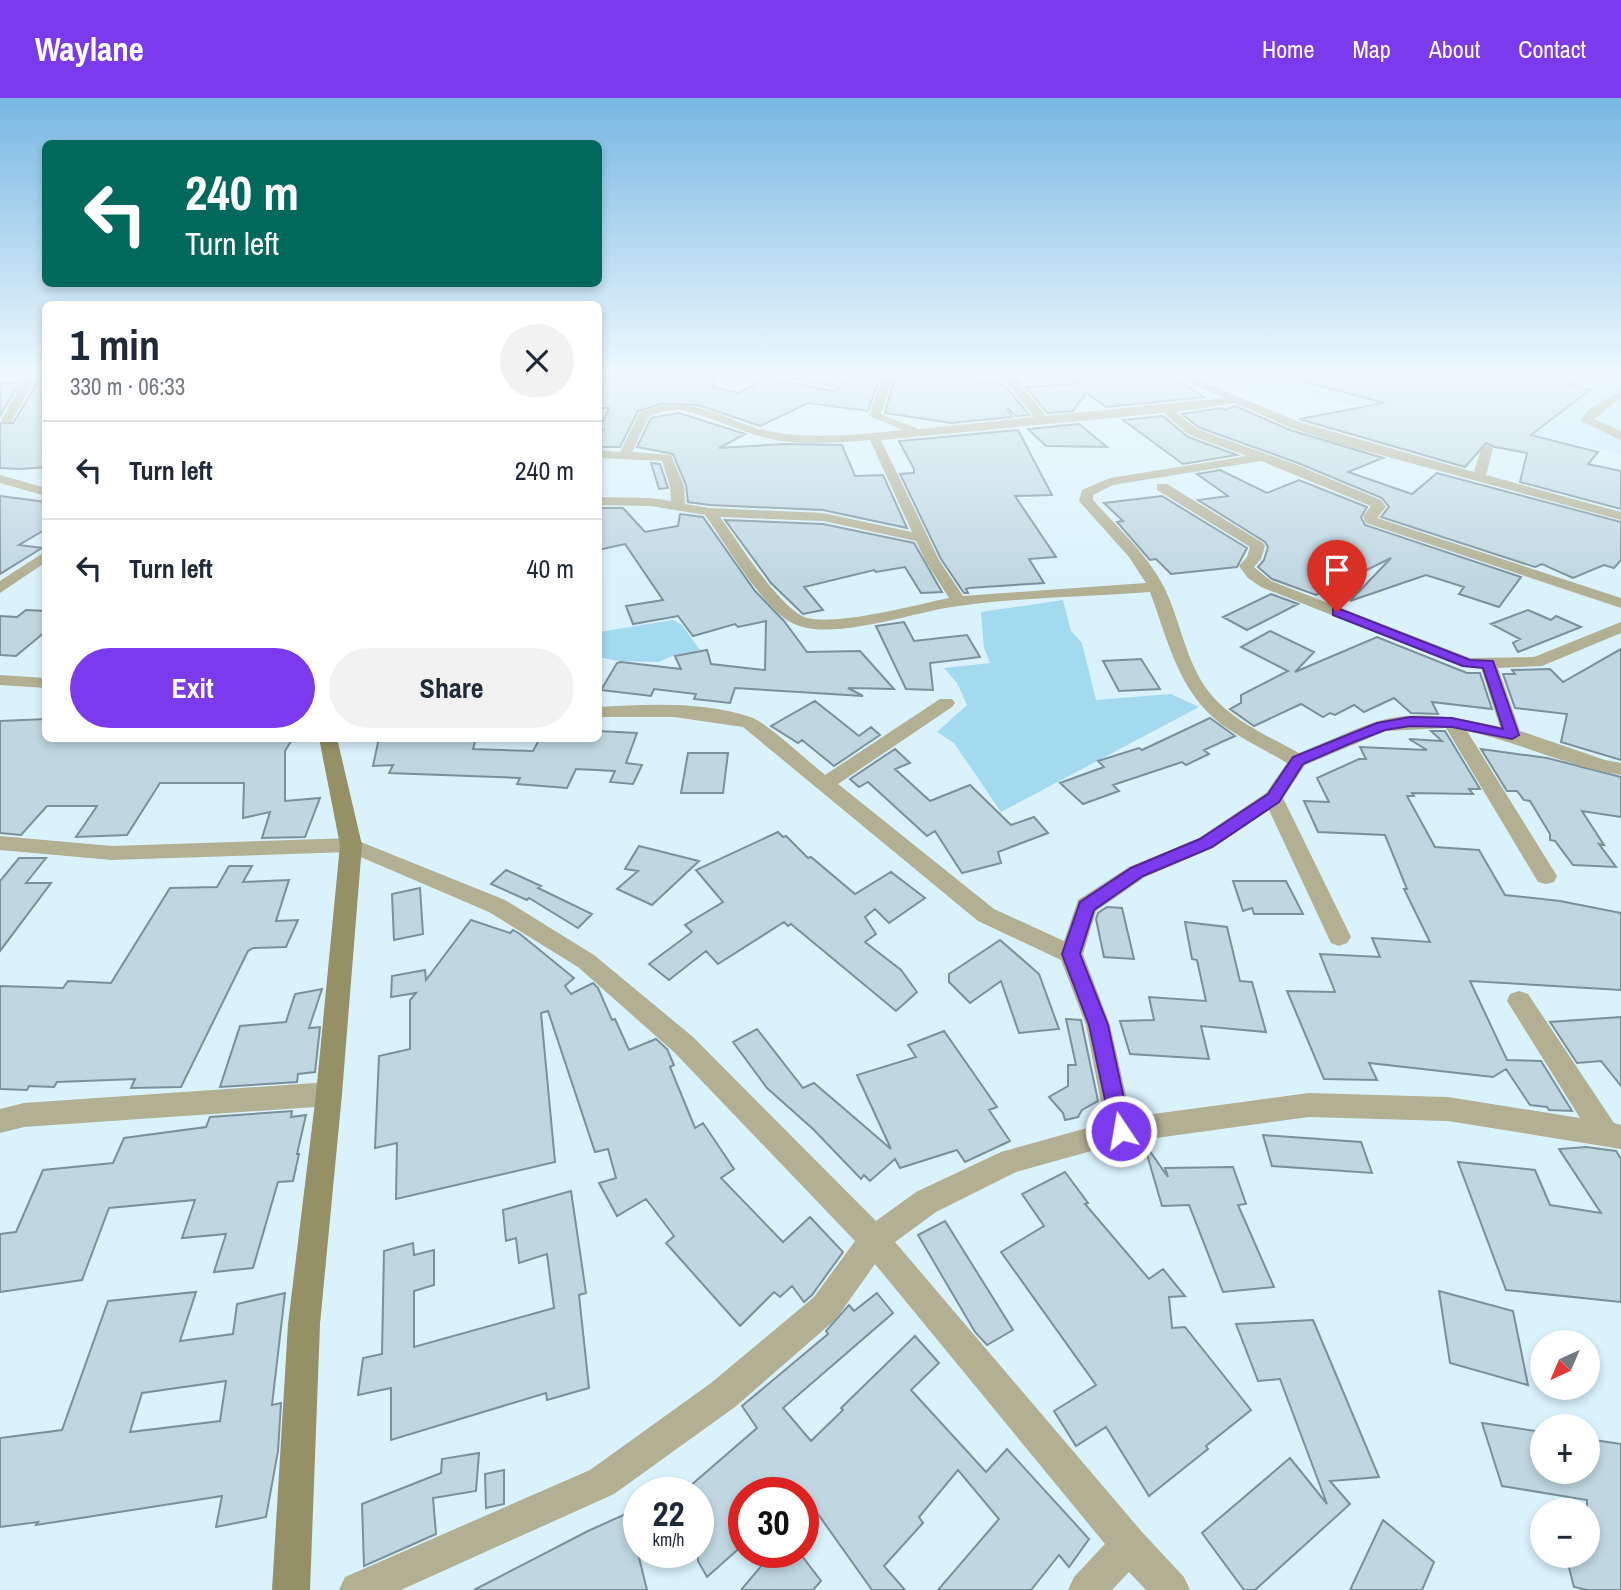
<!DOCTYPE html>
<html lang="en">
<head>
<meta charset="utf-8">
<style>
  :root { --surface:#fff; --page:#f2f2f3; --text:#1f2937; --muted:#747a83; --line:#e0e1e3; --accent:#7c3aed }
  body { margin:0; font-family:"Archivo Narrow",sans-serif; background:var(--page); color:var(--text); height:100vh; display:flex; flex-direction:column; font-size:26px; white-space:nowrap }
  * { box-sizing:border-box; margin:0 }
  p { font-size:23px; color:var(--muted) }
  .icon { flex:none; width:38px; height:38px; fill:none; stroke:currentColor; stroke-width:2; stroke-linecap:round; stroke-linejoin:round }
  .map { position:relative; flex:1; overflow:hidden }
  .details { position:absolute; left:42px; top:203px; width:560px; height:441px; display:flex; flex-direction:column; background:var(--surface); border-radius:10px; box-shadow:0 4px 10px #0003 }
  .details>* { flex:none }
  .top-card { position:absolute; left:42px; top:42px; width:560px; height:147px; border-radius:10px; box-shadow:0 4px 10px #0003; background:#00695c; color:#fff; overflow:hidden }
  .needle { width:46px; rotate:224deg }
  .controls { position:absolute; left:1530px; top:1232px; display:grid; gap:14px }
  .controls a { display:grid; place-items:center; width:70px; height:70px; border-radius:50%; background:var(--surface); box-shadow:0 4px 10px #0003; font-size:35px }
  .speed { position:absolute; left:623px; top:1379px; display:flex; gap:14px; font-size:35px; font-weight:700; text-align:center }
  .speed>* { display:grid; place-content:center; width:91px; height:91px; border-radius:50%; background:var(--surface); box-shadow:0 4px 10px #0003; line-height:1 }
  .speed small { font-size:18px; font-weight:400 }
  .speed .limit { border:10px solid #d22; background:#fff; color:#111 }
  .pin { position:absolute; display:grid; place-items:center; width:60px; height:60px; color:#fff; margin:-72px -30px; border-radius:50% 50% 50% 0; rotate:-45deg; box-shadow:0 0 7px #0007 }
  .pin .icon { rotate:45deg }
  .me { position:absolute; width:77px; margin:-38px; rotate:348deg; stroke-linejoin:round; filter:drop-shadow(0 0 5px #0008) }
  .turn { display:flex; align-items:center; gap:24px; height:147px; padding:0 28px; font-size:32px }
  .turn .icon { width:91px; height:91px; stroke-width:2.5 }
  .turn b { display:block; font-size:49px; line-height:60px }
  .round { display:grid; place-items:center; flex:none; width:74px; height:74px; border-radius:37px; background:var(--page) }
  .summary { display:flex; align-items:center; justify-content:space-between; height:119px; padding:0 28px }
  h1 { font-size:42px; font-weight:800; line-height:52px }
  .button { display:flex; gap:14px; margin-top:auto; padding:14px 28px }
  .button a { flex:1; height:80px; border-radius:42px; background:var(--accent); color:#fff; font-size:28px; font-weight:800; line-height:80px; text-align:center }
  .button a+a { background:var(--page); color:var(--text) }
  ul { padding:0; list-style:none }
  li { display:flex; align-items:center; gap:21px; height:98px; padding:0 28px; border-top:2px solid var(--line) }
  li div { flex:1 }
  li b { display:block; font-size:26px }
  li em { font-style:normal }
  header { display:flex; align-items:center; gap:42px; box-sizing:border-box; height:98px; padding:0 35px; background:var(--accent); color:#fff }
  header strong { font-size:33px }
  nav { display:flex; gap:38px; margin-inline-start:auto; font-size:24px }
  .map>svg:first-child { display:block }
  .built { fill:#c8e8f6 }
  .green { fill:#a3daf0 }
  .building { fill:#c0d7e1; stroke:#7a909a; stroke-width:2; fill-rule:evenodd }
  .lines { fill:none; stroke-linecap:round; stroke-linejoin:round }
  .street { fill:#b2af92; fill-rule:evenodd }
  .secondary { fill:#959065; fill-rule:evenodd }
  .route { fill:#7c3aed; stroke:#51269a; stroke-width:2 }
</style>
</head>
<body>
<header>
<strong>Waylane</strong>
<nav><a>Home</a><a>Map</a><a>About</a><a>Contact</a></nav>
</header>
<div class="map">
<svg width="1621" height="1492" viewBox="0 0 1621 1492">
  <rect width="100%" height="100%" fill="#daf2fc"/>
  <path class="built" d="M1183,275H1621V356L1506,330L1206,284Z"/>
  <path class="green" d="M1063,502L1071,533L1082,545L1096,602L1171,596L1199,609L1001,714L954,645L937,634L967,607L957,585L944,570L990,565L984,550L981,514Z
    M673,522L682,527L700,552L672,558L659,564L617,563L599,559V534Z"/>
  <path class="building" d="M714,275L713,289L738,295L753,288L761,279L833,293L863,275H881L868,313L808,305L760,328L698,307L661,306L638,313L620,349H598V340L603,332H599L609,310H598V285L604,277Z
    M896,275L951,277L957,281L995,283L1008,291L1029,317L1016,318L1007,310L1012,319L951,325L885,315Z
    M1058,275H1166L1204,299L1106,309L1086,295L1073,313L1047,315L1026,289L1078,286Z
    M1295,275H1587L1570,287L1590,292L1531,337L1598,354L1588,366L1621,373V411L1520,384L1527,355L1495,349L1486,345L1465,369L1299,321L1384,305L1294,281Z
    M38,284H46V369L22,371L0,370V325H13Z
    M20,285L18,288L0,318V286Z
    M1235,308L1290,332L1383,360L1348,374L1412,396L1437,375L1621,424V462L1614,470L1604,467L1573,480L1542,466L1535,469L1381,419L1389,409L1382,400L1298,365L1198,329L1182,316L1222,310L1225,312Z
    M679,315L745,336L719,350L784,346L842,347L855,378L883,377L907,430L823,412L710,407L688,404L686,387L673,356L637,349L651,320Z
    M1163,318L1188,339L1237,357L1183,366L1123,322Z
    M1079,326L1107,349L1046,348L1028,331Z
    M1018,332L1052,397L1015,398L1056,459L1029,461L1044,485L969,490L966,491L968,495H964L941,461L900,376L914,375V371L899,343Z
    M651,365L660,366L668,390L659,391Z
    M1220,372L1267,395L1299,382L1367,409L1361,419L1365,427L1521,479L1499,509L1459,496L1464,489L1426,477L1350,503L1391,460L1316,497L1272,481L1258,469L1264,462L1268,449L1265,444L1198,402L1228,398L1197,376Z
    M0,398L46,404V431L19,447L42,450L0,476Z
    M1162,398L1247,450L1237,469L1171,476L1156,461L1150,462L1117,424L1123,423L1104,405Z
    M598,410H623L645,434L678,428L680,416L703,419L755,493L784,523L807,554L860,553L894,591L848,590L863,598L735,590L730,605L694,601L696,596L654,591L651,598L601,592L617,565L621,564L681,571L675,558L707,552L711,566L765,572L766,523L738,529L735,526L693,538L678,518L633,526L626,508L663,502L625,446L598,452Z
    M725,422L823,426L914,445L942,494L921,495L905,469L876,474L874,472L804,489L823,512L803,516L771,485Z
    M1271,496L1298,506L1247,532L1223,519Z
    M26,512L46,513V533L16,558L0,557V518L17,519Z
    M1528,512L1551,522L1556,518L1581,529L1518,554L1513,545L1520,541L1491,526Z
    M904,524L914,543L967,537L980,559L930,565L933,592L906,591L876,528Z
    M1270,533L1314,554L1295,574L1377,539L1467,575H1480L1492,611L1432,604L1438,616L1411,615L1394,600L1364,614L1354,607L1335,617L1330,615L1323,619L1301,606L1254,628L1230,611L1241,605V597L1288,573L1241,549Z
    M1621,551V662L1561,644L1567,616L1515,610L1503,576H1515L1512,572L1550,571L1563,584Z
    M1141,561L1160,591L1119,593L1103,563Z
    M815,603L859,638L871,629L880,637L834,668L802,642L798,645L771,628Z
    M1210,620L1235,638L1204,652L1209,656L1186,667L1182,664L1113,687L1119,693L1083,706L1060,685L1104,669L1098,663L1139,650L1142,652Z
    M46,621V640H293L285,653V703L320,700L305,739L262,740L270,714L243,720L244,685H160L127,737L76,739L97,708H47L21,737L0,735V623Z
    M598,633L637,635L626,665L642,667L633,686L610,684L615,673L576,671L567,690L517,686L520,680L389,675L393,667L373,668L379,640H476L473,651L533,653L540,640H598Z
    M1431,633H1445L1480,691H1469L1473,696L1412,695L1414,698H1407L1435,749L1479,752L1505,797L1560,803L1621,815V892L1470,883L1507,962L1541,963L1572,1013L1549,1012L1547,1009L1530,1007L1506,971L1493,979L1369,965L1377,982L1324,981L1287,893L1335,894L1320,856L1380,859L1372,840L1430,844L1404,791H1407L1385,737L1318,734L1304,703L1329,704L1317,680L1359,661H1366L1360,649L1427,652L1409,641L1442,643Z
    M895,651L910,665L895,671L930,703L970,687L1011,727L1034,719L1048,735L998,754L1001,765L962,775L935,733L927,738L868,684L859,689L850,681Z
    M1481,651L1547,660L1621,679V719L1582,713L1604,747L1599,746L1616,769L1573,767L1555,743L1550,742V736L1530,703L1524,702L1517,693H1507Z
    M688,655H728L723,695H681Z
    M778,734L783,739L786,738L808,760L811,759L855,796L891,774L925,800L889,825L875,811L865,819L876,836L865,844L901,872L917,894L896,913L791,826L788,828L784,824L718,866L706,853L669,882L649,866L692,834L685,827L723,804L696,772Z
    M639,748L699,763L652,807L617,791L638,773L625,771Z
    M19,760H46L26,785H51L0,853V783Z
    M229,768H252L243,784L289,782L276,823L298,822L286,849L253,850L248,853L181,989L131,990L135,981L57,984L54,989L29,988L27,992L0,991V888L63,890L68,883L111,885L170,790L217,789Z
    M506,772L541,788L538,790L592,816L578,830L529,800L527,802L491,786Z
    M1233,783H1286L1303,816H1254L1252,810L1243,813Z
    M420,790L423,836L394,842L392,796Z
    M1107,809L1122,810L1134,861L1104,859L1096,821L1098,815Z
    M471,822L510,835L513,832L520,836L574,880L565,888L571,896L593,885L598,890L612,922L615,921L629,952L656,941L667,951L674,967L670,969L695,1030L703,1025L734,1071L721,1080L783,1144L810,1119L843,1154L812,1197L804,1204L792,1188L780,1199L774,1194L740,1228L666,1145L674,1138L646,1101L617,1118L599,1085L616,1080L608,1051L595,1054L548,913L541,915L555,1064L396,1101L397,1045L375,1050L379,958L410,951V902L416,895L391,899L392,878L425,872L426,882Z
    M1185,824L1227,829L1240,883L1252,884L1266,934L1201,928L1209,961L1130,956L1120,923L1154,922L1149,899L1206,903L1197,862L1192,861Z
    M1000,842L1039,876L1059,931L1019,935L1001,883L970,905L949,884V876Z
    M322,891L309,930L320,929L315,974L298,976L297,984L220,989L240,928L286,924L295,896Z
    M1621,919V988L1601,963L1577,965L1550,924Z
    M1066,921L1081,922L1098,1003L1082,1012L1078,1019L1065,1022L1063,1015L1049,999L1068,988V967H1076Z
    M757,931L803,990L814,985L891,1051L857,977L916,959L908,947L944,933L997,1009L989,1012L1010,1043L965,1064L957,1052L900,1070L895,1061L870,1083L864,1077L861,1081L813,1031L767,990L733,944Z
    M292,1013L291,1019L306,1017L297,1056H299L293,1083L278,1084L253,1170L214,1174L226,1136L182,1140L195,1102L109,1110L82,1182L0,1194V1136L16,1134L43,1072L113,1065L124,1040L206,1029L210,1019Z
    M1263,1037L1361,1044L1372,1075L1272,1068Z
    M1586,1049L1616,1053L1621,1061V1204L1506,1192L1458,1064L1535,1072L1550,1107L1601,1115L1559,1051Z
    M1149,1052L1168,1079L1165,1070L1233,1069L1246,1106L1238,1107L1274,1189L1223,1194L1189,1107L1162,1108L1146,1053Z
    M1065,1074L1088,1105L1085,1106L1149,1181L1163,1171L1185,1198L1169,1199L1172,1230L1185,1229L1251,1312L1206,1348L1208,1351L1149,1398L1106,1329L1076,1348L1054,1313L1096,1287L1001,1154L1044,1128L1022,1096Z
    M571,1093L586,1195L579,1197L589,1290L547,1302L546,1295L391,1342V1290L358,1297L363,1260L382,1256L384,1153L413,1145L414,1157L434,1152V1187L414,1193V1249L554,1210L547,1156L519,1165L516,1140L506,1143L503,1112Z
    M945,1123L1013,1232L987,1247L975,1234L918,1137Z
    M1439,1193L1513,1213L1528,1287L1450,1265Z
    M196,1194L180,1243L233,1236L237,1206L285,1195L272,1307L281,1305L278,1353L266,1419L216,1429L222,1398L36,1427L38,1424L0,1429V1340L62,1332L108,1203ZM226,1283L220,1323L130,1334L142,1295Z
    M877,1195L893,1215L783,1310L811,1343L843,1312L841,1310L915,1238L939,1265L911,1292L986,1374L1007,1351L1089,1441L1069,1469L1059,1457L1031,1492H938L999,1421L958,1372L919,1419L923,1425L884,1468L905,1492H872L803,1395H744V1446L707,1479L698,1463V1395H682L757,1330L742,1308L828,1236L826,1233L849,1207L854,1213Z
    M1313,1222L1379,1379L1330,1383L1350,1406L1255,1492H1244L1202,1435L1290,1360L1327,1406L1280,1281L1258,1283L1236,1226Z
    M1482,1325L1542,1334V1374H1587V1341L1621,1346V1492H1587L1574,1489L1566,1458H1587V1402L1502,1388Z
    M479,1355L476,1393L433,1400L436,1436L364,1468L362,1406L441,1375L442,1361Z
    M504,1372V1406L486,1410L485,1376Z
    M628,1415L647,1492H474L588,1433Z
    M1383,1422L1434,1464L1422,1492H1350Z
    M773,1454H799L821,1483L813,1492H741Z"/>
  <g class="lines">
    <path class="street" d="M32,275H42L30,290L11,324H3L1,322L20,289Z
      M763,275H783L839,287L834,290Z
      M884,275H894L881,316L919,331L1034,319C1003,281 1009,277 957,278L952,275H1006L1018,283L1046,318L1223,300L1168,275H1181L1299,324L1474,374L1481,351L1487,347L1491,348L1493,351L1486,377L1621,414V422L1340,346L1291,330L1235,305L1176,314L1197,331L1297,367L1381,402L1386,409L1377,420L1621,500V510L1366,425L1363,418L1371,408L1261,363L1113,387L1093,397V402C1118,430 1147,456 1164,489C1182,526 1186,569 1214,600C1237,625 1270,639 1299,655C1324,645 1349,633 1375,624C1416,611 1460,620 1500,629L1481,570L1462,569L1261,489L1248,480L1239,468L1247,459L1250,449L1157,392V386H1167L1263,445L1265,448L1261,461L1254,469L1271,483L1470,560L1534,559L1621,524V535L1542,568L1498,570L1520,633L1605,662L1621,665V677C1568,669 1519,644 1467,633L1557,778L1554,784L1546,786L1538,784L1446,630L1386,633L1305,667L1283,700L1351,839L1347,845L1339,848L1331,845L1269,712L1213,750L1145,779L1096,813L1083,856L1110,927L1131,1019L1309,995L1448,999L1580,1020L1507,903L1510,896L1519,893L1528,896L1614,1025L1621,1027V1051L1448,1023L1309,1019L1120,1045L1016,1074L936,1114L895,1144L1142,1434L1184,1479L1190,1492H1146L1129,1474L1112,1492H1068L1074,1479L1105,1446L875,1166L836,1221L735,1309L614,1396L401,1492H339L345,1479L590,1372L711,1285L814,1199L855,1143L675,955L578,869L489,814L349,754L112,762L0,752V738L112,748L351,740L505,802L594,857L693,939L876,1123L916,1094L1001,1054L1105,1025L1086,927L1061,862L978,823L743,629L674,619H598V609C648,606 706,603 753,620C769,627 809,664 825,677L940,601H952L955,605L952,609L838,686L994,811L1064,843L1078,802L1129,769L1199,740L1266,695L1287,665C1265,652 1242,641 1221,626C1178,593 1168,542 1150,494C1087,499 1022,499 959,508C915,513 831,545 792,525C763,510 725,445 705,417L651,408L598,407V399L651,400L671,403L670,388L662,363L598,360V352L620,354L640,314C701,292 729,330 785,336C824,340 865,336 904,332L869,318ZM679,312C710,317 737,333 767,340C799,348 836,345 870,342L912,434L823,415L710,410L685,406L684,388L671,357L632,354L649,318L663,313ZM1164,315L1189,337L1247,358L1110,380L1082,392L1079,403L1129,459L1146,485L963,498L939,462L881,342ZM720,419L823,423L916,443L925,462L949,500C919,506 827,531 802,518C774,502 739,445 720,419Z
      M1621,292V300L1594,321L1621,333V342L1583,324L1581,322L1588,312Z
      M0,377L46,390V398L0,385Z
      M46,453V464L0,495V483Z
      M0,577L46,580V590L0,587Z
      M329,984L338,988L342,996L338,1004L329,1008L24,1029L0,1035V1011L24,1005Z"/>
    <path class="secondary" d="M319,640H337L362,747L342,996L320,1226L310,1492H272L288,1226L316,996L340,747Z"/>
  </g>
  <linearGradient id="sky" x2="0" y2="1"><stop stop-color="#77b7e2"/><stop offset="0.57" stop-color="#eef9fe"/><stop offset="1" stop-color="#eef9fe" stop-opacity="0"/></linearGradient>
  <rect width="1621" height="483" fill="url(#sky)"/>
  <path class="route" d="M1337,510L1470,562L1493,563L1519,637L1512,641L1452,629L1410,628L1385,632L1349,646L1303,666L1279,704L1212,749L1143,778L1094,812L1080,856L1108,927L1131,1033L1128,1039L1121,1042L1113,1039L1089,927L1062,856L1080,804L1131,770L1200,741L1268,696L1293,659L1377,625L1410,619L1452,620L1503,631L1483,570L1463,568L1333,517V511Z"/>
</svg>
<div class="controls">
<a><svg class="needle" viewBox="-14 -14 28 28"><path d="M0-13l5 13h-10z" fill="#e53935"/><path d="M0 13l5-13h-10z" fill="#747a83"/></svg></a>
<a>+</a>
<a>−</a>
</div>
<div class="speed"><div>22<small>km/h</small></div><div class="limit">30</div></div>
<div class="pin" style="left:1337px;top:514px;background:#d93025"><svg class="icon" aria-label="arrive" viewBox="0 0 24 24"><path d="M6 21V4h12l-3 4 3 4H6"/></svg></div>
<svg class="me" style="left:1121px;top:1033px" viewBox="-20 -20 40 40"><circle r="17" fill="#7c3aed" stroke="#fff" stroke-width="3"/><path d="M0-11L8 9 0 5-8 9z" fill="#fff"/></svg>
<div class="top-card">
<div class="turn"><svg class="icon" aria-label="left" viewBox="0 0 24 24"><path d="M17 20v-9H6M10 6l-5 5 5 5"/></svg><div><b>240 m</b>Turn left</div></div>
</div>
<section class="details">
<div class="summary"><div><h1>1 min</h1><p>330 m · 06:33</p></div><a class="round"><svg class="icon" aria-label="close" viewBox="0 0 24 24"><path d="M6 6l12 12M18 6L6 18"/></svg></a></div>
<ul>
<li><svg class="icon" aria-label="left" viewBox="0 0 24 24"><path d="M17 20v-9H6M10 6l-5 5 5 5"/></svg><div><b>Turn left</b></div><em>240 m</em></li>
<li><svg class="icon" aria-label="left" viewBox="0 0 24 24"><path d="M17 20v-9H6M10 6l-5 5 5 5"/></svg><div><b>Turn left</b></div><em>40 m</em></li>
</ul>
<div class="button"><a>Exit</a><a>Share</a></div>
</section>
</div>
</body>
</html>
